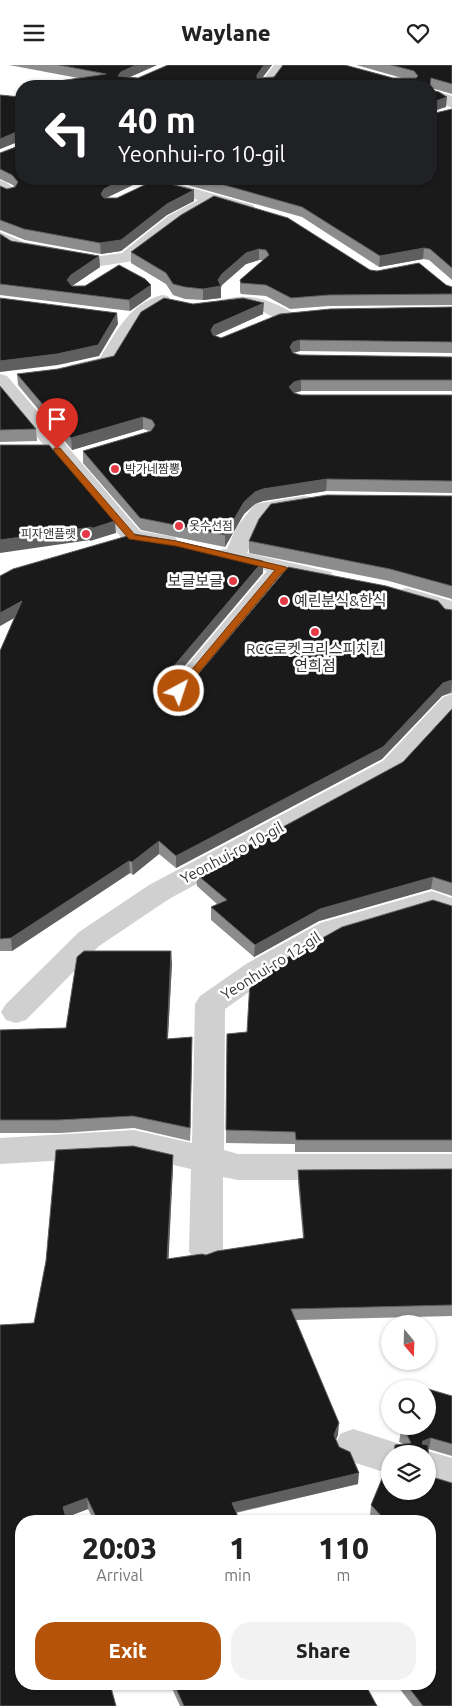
<!DOCTYPE html>
<html lang="en">
<head>
<meta charset="utf-8">
<style>
  :root { --surface:#fff; --page:#f2f2f2; --text:#222; --muted:#767676; --accent:#b45309 }
  body { margin:0; font-family:Ubuntu,"Noto Sans KR",sans-serif; background:var(--page); color:var(--text); height:100vh; display:flex; flex-direction:column; font-size:19px; white-space:nowrap }
  * { box-sizing:border-box; margin:0 }
  p { font-size:16px; color:var(--muted) }
  .icon { flex:none; width:28px; height:28px; fill:none; stroke:currentColor; stroke-width:2; stroke-linecap:round; stroke-linejoin:round }
  .map { position:relative; flex:1; overflow:hidden }
  .panel { position:absolute; left:15px; top:1450px; width:421px; height:175px; display:flex; flex-direction:column; background:var(--surface); border-radius:20px; box-shadow:0 1px 4px #0004 }
  .panel>* { flex:none }
  .guide { position:absolute; left:15px; top:15px; width:422px; height:105px; border-radius:20px; box-shadow:0 1px 4px #0004; background:#202124; color:#fff; overflow:hidden }
  .needle { width:32px; rotate:161deg }
  .tools { position:absolute; left:381px; top:1250px; display:grid; gap:10px }
  .tools a { display:grid; place-items:center; width:55px; height:55px; border-radius:50%; background:var(--surface); box-shadow:0 1px 4px #0004; font-size:25px }
  .pin { position:absolute; display:grid; place-items:center; width:42px; height:42px; color:#fff; margin:-51px -21px; border-radius:50% 50% 50% 0; rotate:-45deg; box-shadow:0 0 5px #0007 }
  .pin .icon { rotate:45deg }
  .me { position:absolute; width:55px; margin:-28px; rotate:40deg; stroke-linejoin:round; filter:drop-shadow(0 0 4px #0008) }
  .turn { display:flex; align-items:center; gap:18px; height:105px; padding:0 20px; font-size:22px }
  .turn .icon { width:65px; height:65px; stroke-width:2.5 }
  .turn b { display:block; font-size:35px; line-height:42px }
  .eta { display:flex; justify-content:space-evenly; align-items:center; height:85px; text-align:center }
  .eta b { font-size:30px; font-weight:800; line-height:35px }
  .cta { display:flex; gap:10px; margin-top:auto; padding:10px 20px }
  .cta a { flex:1; height:58px; border-radius:20px; background:var(--accent); color:#fff; font-size:20px; font-weight:800; line-height:58px; text-align:center }
  .cta a+a { background:var(--page); color:var(--text) }
  header { display:flex; justify-content:space-between; align-items:center; height:65px; padding:0 20px; background:var(--surface); font-size:22px; font-weight:800 }
  .map>svg:first-child { display:block }
  .lines { fill:none; stroke-linecap:round; stroke-linejoin:round }
  .minor { fill:#d0d0d0; fill-rule:evenodd }
  .wall { fill:#8c8c8c }
  .shaded-wall { fill:#5f5f5f }
  .building { fill:#1a1a1a; stroke:#5f5f5f }
  .route { fill:#b45309; stroke:#753606 }
  .poi-dot { fill:#e63946; stroke:#fff; stroke-width:2 }
  .labels { text-anchor:middle; stroke-width:5; stroke-linejoin:round; paint-order:stroke }
  .far-poi-label { font-size:12px; fill:#333; stroke:#fff; text-anchor:start }
  .poi-label { font-size:15px; fill:#333; stroke:#fff; text-anchor:end }
  .street-label { font-size:15px; fill:#333; stroke:#fff }
</style>
</head>
<body>
<header><svg class="icon" aria-label="menu" viewBox="0 0 24 24"><path d="M4 6h16M4 12h16M4 18h16"/></svg>Waylane<svg class="icon" aria-label="heart" viewBox="0 0 24 24"><path d="M12 20l-8-8c-3-5 5-10 8-4 3-6 11-1 8 4z"/></svg></header>
<div class="map">
<svg width="452" height="1641" viewBox="0 0 452 1641">
  <rect width="100%" height="100%" fill="#fff"/>
  <g class="lines">
    <path class="minor" d="M274,0H288L272,21H258Z
      M431,24L452,31V43L431,33Z
      M135,114H160L253,140L255,144L253,148L247,149L213,139L180,159L133,196L127,197L101,201L19,186L0,178V167L24,177L101,191L122,188L168,151L198,135L137,117Z
      M0,115C7,117 13,122 17,128L15,131L9,133L0,129Z
      M162,230L168,231L171,235L168,239L140,257L114,301L77,310L70,308L67,304L70,300L100,293C116,267 130,238 162,230Z
      M236,232C258,230 275,238 293,248L296,252L293,256C279,259 269,248 256,244C244,240 232,246 220,243L217,239L220,235Z
      M0,309L7,311L140,466L175,472L178,477L175,482L167,484L125,477L0,328Z
      M304,431L312,432L315,437L312,442L270,449L257,465L247,488L331,507L334,512L331,517L323,519L288,511L284,514L188,631L179,634L170,631L167,626L170,621L267,506L218,495L215,490L218,485L227,484L236,463L255,439Z
      M407,523L452,536V556L444,554L438,547L399,535L396,530L399,525Z
      M452,629V652L401,708L169,834L99,881L26,955L16,958L6,955L1,947L6,939L79,867L149,820L383,696L443,632Z
      M432,826L452,833V853L431,846L340,873L266,915L225,944L224,1085L238,1089H452V1115H238L223,1112V1186L218,1196L206,1200L194,1196L189,1186L191,1104L134,1091L0,1099V1073L134,1065L192,1078L195,939L200,931L246,899L320,858Z
      M353,1364L403,1380L407,1389H390V1409L340,1393L335,1381L340,1369Z
      M428,1386L452,1393V1429L428,1421V1389H422Z"/>
  </g>
  <path class="wall" d="M9,0H157L130,12L138,13L168,0H272L262,13H402L356,0H452V29L431,23V21H26L78,13Z
    M0,30L20,32L21,31V77L20,76L0,84Z
    M452,44V215L429,195L423,194L379,202L302,152L166,114H431Z
    M0,88L137,118L106,133L194,136L167,150L121,186L101,189L25,175L0,165V121L7,124L14,122L13,120L0,114Z
    M181,150L370,205L452,222V240L329,241L290,244L266,231L241,229L240,227V215L263,195H259L246,199L222,220L221,222V233L203,235L185,234L173,230L166,219L131,198V187Z
    M0,169L11,176L99,191L100,202L72,221L151,220V231L130,246L0,230Z
    M193,239L263,249L215,271L221,273L452,242V288L300,286L293,288L300,290L452,292V326H301L294,328L301,330H452V428L326,426L263,436L255,439L244,449L225,482L141,465L83,398V386L150,366L143,364L72,385L18,320L17,309L58,304L114,291Z
    M0,321L36,364L37,376L0,377Z
    M452,431V534L389,516L249,488V476Z
    M263,508L169,620L178,623L445,544L452,545V628L442,631L382,694L176,803L159,789L133,810L130,808L12,886H0V586L14,553L0,561V511Z
    M452,644V831L431,824L319,856L254,892L211,855V842L217,839L197,821L196,809L403,697Z
    M452,841V1087H295V1079L226,1078L227,969L247,967Z
    M172,898L168,974L192,972L190,1076L134,1063L61,1068H0V965L66,963Z
    M173,1090V1102L168,1194L206,1190L303,1173L298,1117V1105L452,1104V1251L296,1255L338,1370L336,1374L358,1419L236,1448L240,1456H94L88,1444L66,1452L0,1641L34,1258Z
    M452,1331V1391L428,1384L429,1411L452,1641H413L396,1619H430V1456H374L370,1451L371,1440L390,1426L428,1389H394L395,1380L404,1379L399,1377L401,1366Z
    M170,1619H373L367,1623L377,1641H180Z"/>
  <path class="shaded-wall" d="M136,0H157L121,16L118,11L121,7Z
    M264,0H272L257,20V10Z
    M447,32L446,42L431,47V38Z
    M19,66L20,76L0,84V74Z
    M123,114H136L137,118L104,134L101,129L104,124Z
    M194,125V136L167,150L121,186L101,189L100,178L167,139Z
    M424,183L423,194L379,202L380,191Z
    M259,184V195L246,199L222,220L221,222V233L203,235V224L218,215L222,209L246,188Z
    M99,191L100,202L72,221L67,215L71,210Z
    M151,220V231L130,246L129,235Z
    M264,238L263,249L214,271L211,276V265L214,260Z
    M117,248L118,259L99,291L58,300L0,307V296Z
    M300,275V286L292,288L290,282L293,277Z
    M301,315V326L293,328L289,322L294,317Z
    M143,352V364L72,385L71,373Z
    M327,414L326,426L263,436L255,439L244,449L225,482V470L244,437L255,427L263,424Z
    M115,456L116,468L90,476V475L0,488V475Z
    M263,496V508L168,620L165,614L168,608Z
    M22,536L23,548L0,561V548Z
    M452,615L451,627L442,631L382,694L176,803V791L443,618Z
    M159,776V789L133,810L132,797Z
    M129,796L130,808L12,886L11,873Z
    M433,812L431,824L319,856L254,892L255,880L320,844Z
    M171,886L172,898L167,987V974Z
    M192,972V984L190,1076V1063Z
    M173,1090V1102L168,1206L167,1194Z
    M339,1358L338,1370L333,1382L334,1370Z
    M431,1373L429,1384L421,1387L423,1376Z
    M359,1408L358,1419L232,1448V1438Z
    M87,1433L88,1444L65,1453L63,1442Z
    M363,1619H373L362,1626Z"/>
  <path class="building" d="M59,0H136L121,7L118,11L138,13L168,0H264L257,10V13L274,12L283,0H345L393,13H416L418,11L414,6L391,0H452V19L431,13L430,21H26L106,9Z
    M431,25L439,27L447,32L431,38Z
    M0,30L20,32L21,31V67L19,66L0,74Z
    M452,44V203L430,184L424,183L380,191L302,142L203,114H431V49Z
    M21,80V114H123L104,124L101,129L104,133H117L155,115L194,125L167,139L121,175L100,178L24,164L0,155V121L7,124L15,122L18,117L12,110L0,104V88Z
    M214,131L288,153L370,205L377,206L419,198L446,220L452,222V229L329,230L291,233L266,220L241,218L240,215L269,190L266,185L259,184L246,188L222,209L218,215L221,221L203,224L185,222L173,219L166,208L131,187L181,150Z
    M0,169L11,176L99,191L71,210L67,215L72,221H85L119,200L145,214L151,220L129,235L0,219Z
    M0,233L117,248L98,280L57,289L0,296Z
    M164,233L193,239L243,233L264,238L214,260L211,265L213,270L221,273L280,249L330,244L452,242V277L300,275L293,277L290,282L293,288L300,290L452,292V315H301L294,317L289,322L294,328L301,330H452V416L327,414L263,424L255,427L244,437L225,470L140,453L83,386L151,366L155,360L152,355L143,352L71,373L17,309L58,304L114,291L141,247Z
    M0,321L36,364L0,365Z
    M0,380H49L115,456L90,464L92,462L0,475Z
    M327,430L452,431V521L390,504L249,476L259,454L271,439Z
    M134,469L175,476L263,496L168,608L165,614L168,619L178,623L189,620L288,502L386,521L438,536L445,544L452,545V615L443,618L383,682L176,791L159,776L132,797L129,796L11,873L0,874V586L22,536L0,548V511L13,504Z
    M452,644V818L433,812L320,844L255,880L211,842L227,835L196,809L403,697Z
    M433,835L452,841V1075H296L295,1067L226,1065L227,969L247,967L250,916L267,904L342,862Z
    M84,886H171L167,974L192,972L190,1063L133,1051L59,1055H0V965L66,963L77,892Z
    M133,1081L173,1090L167,1194L202,1189L206,1190L217,1186L304,1173L298,1105L452,1104V1240L291,1244L339,1358L334,1370L339,1382L350,1387L359,1408L232,1438L240,1456H98L87,1433L63,1442L67,1456H21V1619H110L116,1641H0V1260L34,1258L46,1196L56,1085Z
    M419,1321L427,1324H418Z
    M428,1324L452,1331V1379L431,1373L423,1376L422,1379L428,1380L429,1411L452,1418V1641H423L406,1619H430V1456H386L371,1440L388,1399L390,1398V1426H428V1389H394L395,1380L411,1378L406,1368L401,1366L403,1361H428Z
    M174,1619H365L377,1641H184Z"/>
  <path class="route" d="M54,383H60L135,470L176,476L286,502L287,504L280,510L182,628L179,629L174,626L275,505L176,481L129,474L54,386Z"/>
  <g class="poi-dot">
    <circle cx="115" cy="404" r="5"/>
    <circle cx="179" cy="461" r="5"/>
    <circle cx="86" cy="469" r="5"/>
    <circle cx="233" cy="516" r="5"/>
    <circle cx="284" cy="536" r="5"/>
    <circle cx="315" cy="567" r="5"/>
  </g>
  <g class="labels">
    <g class="far-poi-label">
      <text x="125" y="408">박가네짬뽕</text>
      <text x="189" y="465">옷수선점</text>
      <text x="76" y="473" text-anchor="end">피자앤플랫</text>
    </g>
    <g class="poi-label">
      <text x="223" y="521">보글보글</text>
      <text x="294" y="541" text-anchor="start">예린분식&amp;한식</text>
      <text x="315" y="589" text-anchor="middle">RCC로켓크리스피치킨<tspan x="315" dy="17">연희점</tspan></text>
    </g>
    <g class="street-label">
      <text transform="translate(232 788) rotate(-28)" y="5">Yeonhui-ro 10-gil</text>
      <text transform="translate(271 901) rotate(-32)" y="5">Yeonhui-ro 12-gil</text>
    </g>
  </g>
</svg>
<div class="tools">
<a><svg class="needle" viewBox="-14 -14 28 28"><path d="M0-13l5 13h-10z" fill="#e53935"/><path d="M0 13l5-13h-10z" fill="#767676"/></svg></a>
<a><svg class="icon" aria-label="search" viewBox="0 0 24 24"><circle cx="10" cy="10" r="6"/><path d="M15 15l6 6"/></svg></a>
<a><svg class="icon" aria-label="layers" viewBox="0 0 24 24"><path d="M12 4l9 5-9 5-9-5zM3 14l9 5 9-5"/></svg></a>
</div>
<div class="pin" style="left:57px;top:384px;background:#d93025"><svg class="icon" aria-label="arrive" viewBox="0 0 24 24"><path d="M6 21V4h12l-3 4 3 4H6"/></svg></div>
<svg class="me" style="left:179px;top:626px" viewBox="-20 -20 40 40"><circle r="17" fill="#b45309" stroke="#fff" stroke-width="3"/><path d="M0-11L8 9 0 5-8 9z" fill="#fff"/></svg>
<div class="guide">
<div class="turn"><svg class="icon" aria-label="left" viewBox="0 0 24 24"><path d="M17 20v-9H6M10 6l-5 5 5 5"/></svg><div><b>40 m</b>Yeonhui-ro 10-gil</div></div>
</div>
<section class="panel">
<div class="eta">
<div><b>20:03</b><p>Arrival</p></div>
<div><b>1</b><p>min</p></div>
<div><b>110</b><p>m</p></div>
</div>
<div class="cta"><a>Exit</a><a>Share</a></div>
</section>
</div>
</body>
</html>
